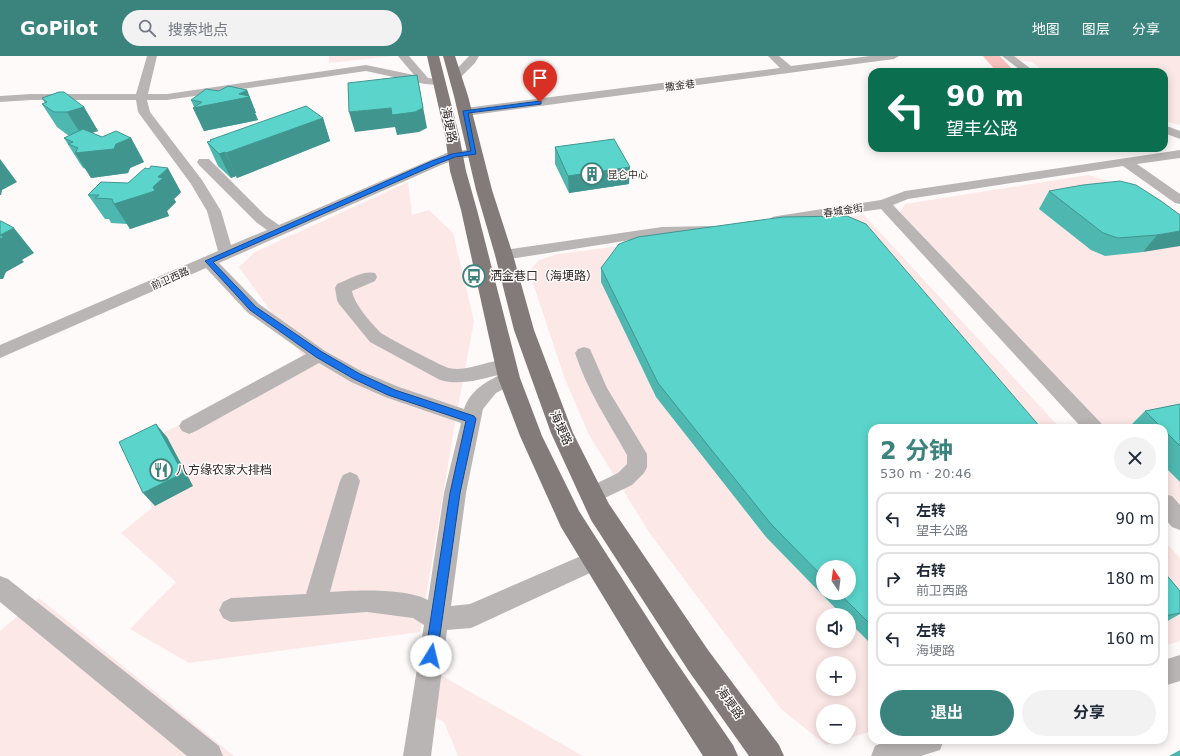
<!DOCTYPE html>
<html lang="zh">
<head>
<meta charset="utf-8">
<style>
  :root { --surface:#fff; --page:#f2f2f3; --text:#1f2937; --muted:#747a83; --line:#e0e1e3; --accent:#3b837d }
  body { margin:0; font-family:"DejaVu Sans","Noto Sans SC",sans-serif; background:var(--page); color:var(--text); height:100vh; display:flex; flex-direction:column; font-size:15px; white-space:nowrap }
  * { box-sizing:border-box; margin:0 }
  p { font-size:13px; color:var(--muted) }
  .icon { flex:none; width:22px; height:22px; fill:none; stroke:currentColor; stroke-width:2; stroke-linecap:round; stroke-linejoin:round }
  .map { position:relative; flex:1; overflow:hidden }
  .side { position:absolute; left:868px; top:368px; width:300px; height:320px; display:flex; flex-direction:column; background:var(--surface); border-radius:12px; box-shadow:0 2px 10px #0003 }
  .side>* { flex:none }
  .guide { position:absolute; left:868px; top:12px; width:300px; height:84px; border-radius:12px; box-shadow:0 2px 10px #0003; background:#0b6e4f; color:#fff; overflow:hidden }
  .needle { width:26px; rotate:346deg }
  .controls { position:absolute; left:816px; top:504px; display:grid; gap:8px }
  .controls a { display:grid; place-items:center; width:40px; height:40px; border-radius:50%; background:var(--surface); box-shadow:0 2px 10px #0003; font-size:20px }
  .pin { position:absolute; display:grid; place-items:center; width:34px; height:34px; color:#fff; margin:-41px -17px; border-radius:50% 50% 50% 0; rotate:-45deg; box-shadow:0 0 4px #0007 }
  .pin .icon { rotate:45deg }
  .me { position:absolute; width:44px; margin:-22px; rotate:9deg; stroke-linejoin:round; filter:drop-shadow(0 0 3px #0008) }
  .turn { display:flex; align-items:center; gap:14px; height:84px; padding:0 12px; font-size:18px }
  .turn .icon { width:52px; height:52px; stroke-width:2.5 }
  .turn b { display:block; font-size:28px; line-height:34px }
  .round { display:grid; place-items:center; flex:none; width:42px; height:42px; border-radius:21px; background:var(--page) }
  .headline { display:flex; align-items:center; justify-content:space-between; height:68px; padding:0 12px }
  h1 { font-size:24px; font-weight:700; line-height:30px; color:var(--accent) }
  .primary-button { display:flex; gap:8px; margin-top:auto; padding:8px 12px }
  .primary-button a { flex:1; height:46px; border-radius:24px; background:var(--accent); color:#fff; font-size:16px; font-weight:700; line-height:46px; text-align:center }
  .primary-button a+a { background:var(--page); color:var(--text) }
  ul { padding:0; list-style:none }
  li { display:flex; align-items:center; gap:12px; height:54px; margin:0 8px 6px; padding:0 4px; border:2px solid var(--line); border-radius:12px }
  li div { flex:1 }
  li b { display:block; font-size:15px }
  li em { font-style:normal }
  header { display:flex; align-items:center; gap:24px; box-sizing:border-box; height:56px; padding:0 20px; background:var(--accent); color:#fff }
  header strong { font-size:19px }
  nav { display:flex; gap:22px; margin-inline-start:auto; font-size:14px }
  .search { width:280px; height:36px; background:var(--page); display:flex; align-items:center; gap:10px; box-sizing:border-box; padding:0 14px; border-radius:22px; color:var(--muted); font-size:15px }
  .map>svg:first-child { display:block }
  .built { fill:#fce8e7; fill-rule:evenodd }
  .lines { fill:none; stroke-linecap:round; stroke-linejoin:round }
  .river { fill:#f9c1bd; fill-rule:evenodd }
  .minor { fill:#b9b5b5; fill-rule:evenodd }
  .major { fill:#837b7a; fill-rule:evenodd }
  .wall { fill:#4eb7af; fill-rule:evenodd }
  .shaded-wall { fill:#40958f }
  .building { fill:#5bd5cc; stroke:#40958f }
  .route { fill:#1a73e8; stroke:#114b97 }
  .labels { text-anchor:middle; stroke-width:3; stroke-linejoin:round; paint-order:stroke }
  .far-street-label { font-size:10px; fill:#2e2a29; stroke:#fefaf9 }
  .far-poi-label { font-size:10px; fill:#2e2a29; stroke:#fefaf9; text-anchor:start }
  .street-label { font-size:12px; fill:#2e2a29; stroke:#fefaf9 }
  .poi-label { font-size:12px; fill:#2e2a29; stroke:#fefaf9; text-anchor:start }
</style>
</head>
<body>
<header>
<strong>GoPilot</strong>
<div class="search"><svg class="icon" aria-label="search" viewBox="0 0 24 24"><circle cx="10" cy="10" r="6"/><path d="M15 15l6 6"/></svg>搜索地点</div>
<nav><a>地图</a><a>图层</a><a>分享</a></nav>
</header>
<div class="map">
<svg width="1180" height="700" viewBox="0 0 1180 700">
  <rect width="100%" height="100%" fill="#fefaf9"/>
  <path class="built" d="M329,0H393L329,7Z
    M1013,0H1180V69L1164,65V16H1045L1032,6L1021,5Z
    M1088,119L1130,131L1180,166V450L1164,433V372H1106L900,156L905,148Z
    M408,126L412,159L429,154L453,177L474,265L455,367L420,576L189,607L130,573L176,526L121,477L152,452L127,395L306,305L239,211L255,196Z
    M864,159L1060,372H872V675L826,689L781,653L649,476L589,379L565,323L529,215L539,204L558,198ZM823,511H849V537H823ZM823,559H849V585H823ZM823,607H849V633H823ZM823,655H849V681H823Z
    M1164,485L1180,502V585L1164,590Z
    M39,542L234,700H0V575Z
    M439,618L583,700H458L444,666L428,657Z"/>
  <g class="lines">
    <path class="river" d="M983,0H1000L1015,16H997Z"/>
    <path class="minor" d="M147,0H157L148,38H167L366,9L414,19L398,0H409L428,22L443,24L445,26L439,29L425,28L366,15L167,44H147L150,56L202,124L221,155L231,189L267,174L256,166L199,109L197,106L199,103H209L266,160L279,169L449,96L474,93L479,94L480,97L479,100L456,103L439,110L219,207L259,248L325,295L363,316L399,331L464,353C470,335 485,326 502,318C482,323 460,330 440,324L370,286L339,248L337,244L335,232L337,228C348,224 363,214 375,217L377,221L375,225L352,235C354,248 371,267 381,277C385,280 443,311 449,312C470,317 494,300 512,305L515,310L512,315H510L515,317L518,322L515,327L496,337L483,353L466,437L451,550L470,548L595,494L603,497L606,504L603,511L480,568L471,572L447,574L431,700H403L424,569L413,562L367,556L231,566L223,562L219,554L223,546L231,542L306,538L340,425L343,419L350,416L357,419L360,425L330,536C355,534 406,532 428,544L444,437L461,367L385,341L351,326L319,307L196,375L189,378L182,375L179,370L182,365L306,298L247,256L206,212L0,302V289L218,195L207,155L191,128L138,56L136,44H31L0,46V40L31,38H136Z
      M469,0H479L475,7L459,23H451L449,21L451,19Z
      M768,0H779L791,10L870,0H899L894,3L465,60L461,59L459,56L461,53L465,52L780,12Z
      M1002,0H1014L1035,16H1023Z
      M1164,69L1180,75V83L1164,77Z
      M1180,94V102L1137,108L1180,138V148L1175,147L1123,110L908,143L893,149L1101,367L1104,372H1082L881,153L777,168L772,167L770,164L772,161L777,160L881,144L905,135Z
      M713,170L718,171L720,174L718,177L662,179L504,204L499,202L496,199L499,196L504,194L662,171Z
      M584,291L590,293L607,332L647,398V411L644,417L632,429L592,448L585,445L581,439L585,433L618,417L627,408V399C608,365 587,334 575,297L578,293Z
      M1164,438L1172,440L1180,449V474L1172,471L1164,462Z
      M0,520L8,523L219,690L223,700H187L0,546Z
      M1180,599V625L1164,630V604Z
      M888,684H944L940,694L921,700H871L875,690Z"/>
    <path class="major" d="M427,0H439L459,79L466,115L477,154L520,322L542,380L579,455L666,591L733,689L738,700H703L646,611L561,471L520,380L498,322L461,154L450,115L445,79Z
      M443,0H455L468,40L492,134L513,199L534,274L573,377L609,448L708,594L779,689L784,700H749L688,614L591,464L551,377L514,274L495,199L476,134L454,40Z"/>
  </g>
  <path class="wall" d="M247,34L256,57H255L258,64L204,75L193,52L194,51L191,44L219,35Z
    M42,42L84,51L98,75L91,77L102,81L131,82L144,106L130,112L128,117L91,122L86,113L83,112L79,106L64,82L69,80L57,71L42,48L45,47Z
    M323,62L330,85L237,122L236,120L231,122L218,110L207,86L211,85L210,84Z
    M555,91L629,128L569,137L555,108Z
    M128,127L181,136L174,143L176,146L167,155L169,160L130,173L127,168L111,167L109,163H105L88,139Z
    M1049,135L1180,159L1143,196L1105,200L1091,194L1039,153Z
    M601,212L872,372V587L868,585L849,566V559H842L766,481L656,341L601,226ZM823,511L849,537H823Z
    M1180,348V426L1164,410V372H1128L1145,355Z
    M1164,516L1180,535V558L1164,567Z
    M1180,694V700H1169Z"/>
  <path class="shaded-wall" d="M417,19L427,72L419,76L397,79L395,71L355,76L349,56L391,52Z
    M247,34L256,57H255L258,64L204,75L193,52L239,38Z
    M84,51L98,75L82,80L67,56Z
    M323,62L330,85L237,122L226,97Z
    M131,82L144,106L130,112L128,117L91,122L75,97L116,88Z
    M225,96L236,120L231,122L219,98Z
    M0,103L17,126L2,134L1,139H0Z
    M630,111L629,128L569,137L568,120Z
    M168,112L181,136L174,143L176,146L167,155L169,160L130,173L114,148L153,131L158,121Z
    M14,172L34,197L22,204L24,206L6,216L3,223H0V179Z
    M1180,175V190L1143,196L1157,179Z
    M156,368L167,381L193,430L155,450L143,437Z"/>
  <path class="building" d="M417,19L423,52L415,56L392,59L391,52L349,56L348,27Z
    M228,30L247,34L239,38L249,40V41L193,52L202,46L191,44L206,33L219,35Z
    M59,36H64L84,51L67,56H54L42,48L47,46L42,42Z
    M306,50L323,62L226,97L225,96L219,98L207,86L211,85L210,84Z
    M83,73L102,81L116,75L131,82L116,88L114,93L75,97L78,92L68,88L73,86L64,82Z
    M614,83L630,111L568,120L555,91Z
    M151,110L168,112L158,121L163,122L153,131L155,135L114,148L112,143L95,142L99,139H88L101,126L128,127L145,112L149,113Z
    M1120,125L1136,129L1161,145L1180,159V175L1157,179L1118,182L1103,177L1049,135L1083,129Z
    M847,160L866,168L1041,372H872V570L839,537H849V511H823V521L771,468L658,327L601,212L619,188L638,181L783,161Z
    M0,165H1L14,172L0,179L4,181L0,183Z
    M1180,348V390L1164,374V372H1162L1145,355Z
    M156,368L183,417L143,437L119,386Z
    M1164,516L1180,535V557L1164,560Z"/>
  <path class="route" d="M540,45H541V48L468,57L476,98L455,101L437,108L213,206L256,251L322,296L360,318L395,334L474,360L476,363L460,437L437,600L435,605L431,606L426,605L425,600L450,437L466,365L388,339L354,323L316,301L250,254L205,205L432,105L452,98L471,95L463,55Z"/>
  <defs>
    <g id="building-ring" transform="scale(1.15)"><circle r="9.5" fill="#fefaf9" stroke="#3b837d" stroke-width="1.5"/><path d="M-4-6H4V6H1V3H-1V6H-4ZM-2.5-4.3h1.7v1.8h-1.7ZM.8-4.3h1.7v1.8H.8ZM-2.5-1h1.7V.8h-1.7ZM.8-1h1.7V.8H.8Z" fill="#3b837d"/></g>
    <g id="bus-ring" transform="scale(1.15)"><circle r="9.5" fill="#fefaf9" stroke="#3b837d" stroke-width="1.5"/><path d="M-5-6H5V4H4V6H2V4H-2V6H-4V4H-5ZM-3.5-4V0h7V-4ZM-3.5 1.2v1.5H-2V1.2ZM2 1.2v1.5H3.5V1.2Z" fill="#3b837d"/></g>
    <g id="restaurant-ring" transform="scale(1.15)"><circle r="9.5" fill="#fefaf9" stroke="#3b837d" stroke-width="1.5"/><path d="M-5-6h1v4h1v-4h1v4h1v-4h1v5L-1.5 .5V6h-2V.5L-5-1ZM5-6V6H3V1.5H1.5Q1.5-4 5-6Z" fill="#3b837d"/></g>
  </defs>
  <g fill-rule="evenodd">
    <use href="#building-ring" x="592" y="118"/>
    <use href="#bus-ring" x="474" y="220"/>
    <use href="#restaurant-ring" x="161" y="414"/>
  </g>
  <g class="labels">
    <g class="far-street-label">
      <text transform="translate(680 29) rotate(-7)" y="4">撒金巷</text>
      <text transform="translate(843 154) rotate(-9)" y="4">春城金街</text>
      <text transform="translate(170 222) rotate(-24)" y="4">前卫西路</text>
    </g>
    <g class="far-poi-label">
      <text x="608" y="122">昆仑中心</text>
    </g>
    <g class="street-label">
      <text transform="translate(449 69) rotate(79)" y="4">海埂路</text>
      <text transform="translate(561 372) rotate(66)" y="4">海埂路</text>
      <text transform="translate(730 647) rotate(54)" y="4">海埂路</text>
    </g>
    <g class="poi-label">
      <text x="490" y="224">洒金巷口（海埂路）</text>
      <text x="176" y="418">八方缘农家大排档</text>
    </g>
  </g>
</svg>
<div class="controls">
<a><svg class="needle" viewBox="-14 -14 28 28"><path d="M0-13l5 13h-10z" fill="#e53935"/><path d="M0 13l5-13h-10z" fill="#747a83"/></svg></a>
<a><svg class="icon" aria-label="sound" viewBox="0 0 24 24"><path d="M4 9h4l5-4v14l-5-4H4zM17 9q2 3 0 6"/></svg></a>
<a>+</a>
<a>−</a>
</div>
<div class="pin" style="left:540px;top:46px;background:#d93025"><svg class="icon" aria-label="arrive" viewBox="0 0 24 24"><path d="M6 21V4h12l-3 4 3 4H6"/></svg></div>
<svg class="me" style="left:431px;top:600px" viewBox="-20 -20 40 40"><circle r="19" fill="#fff"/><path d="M0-13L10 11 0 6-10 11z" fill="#1a73e8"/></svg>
<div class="guide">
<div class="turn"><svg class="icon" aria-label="left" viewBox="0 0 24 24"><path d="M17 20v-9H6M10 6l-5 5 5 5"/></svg><div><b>90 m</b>望丰公路</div></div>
</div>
<section class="side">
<div class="headline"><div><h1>2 分钟</h1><p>530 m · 20:46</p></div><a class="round"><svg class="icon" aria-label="close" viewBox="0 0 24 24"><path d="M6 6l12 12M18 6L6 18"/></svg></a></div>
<ul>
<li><svg class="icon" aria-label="left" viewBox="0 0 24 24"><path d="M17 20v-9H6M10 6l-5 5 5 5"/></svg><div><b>左转</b><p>望丰公路</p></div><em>90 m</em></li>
<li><svg class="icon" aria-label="right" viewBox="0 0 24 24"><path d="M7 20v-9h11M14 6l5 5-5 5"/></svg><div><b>右转</b><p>前卫西路</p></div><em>180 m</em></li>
<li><svg class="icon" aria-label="left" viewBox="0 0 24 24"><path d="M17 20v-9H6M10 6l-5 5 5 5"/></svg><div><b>左转</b><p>海埂路</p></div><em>160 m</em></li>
</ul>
<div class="primary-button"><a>退出</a><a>分享</a></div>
</section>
</div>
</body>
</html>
